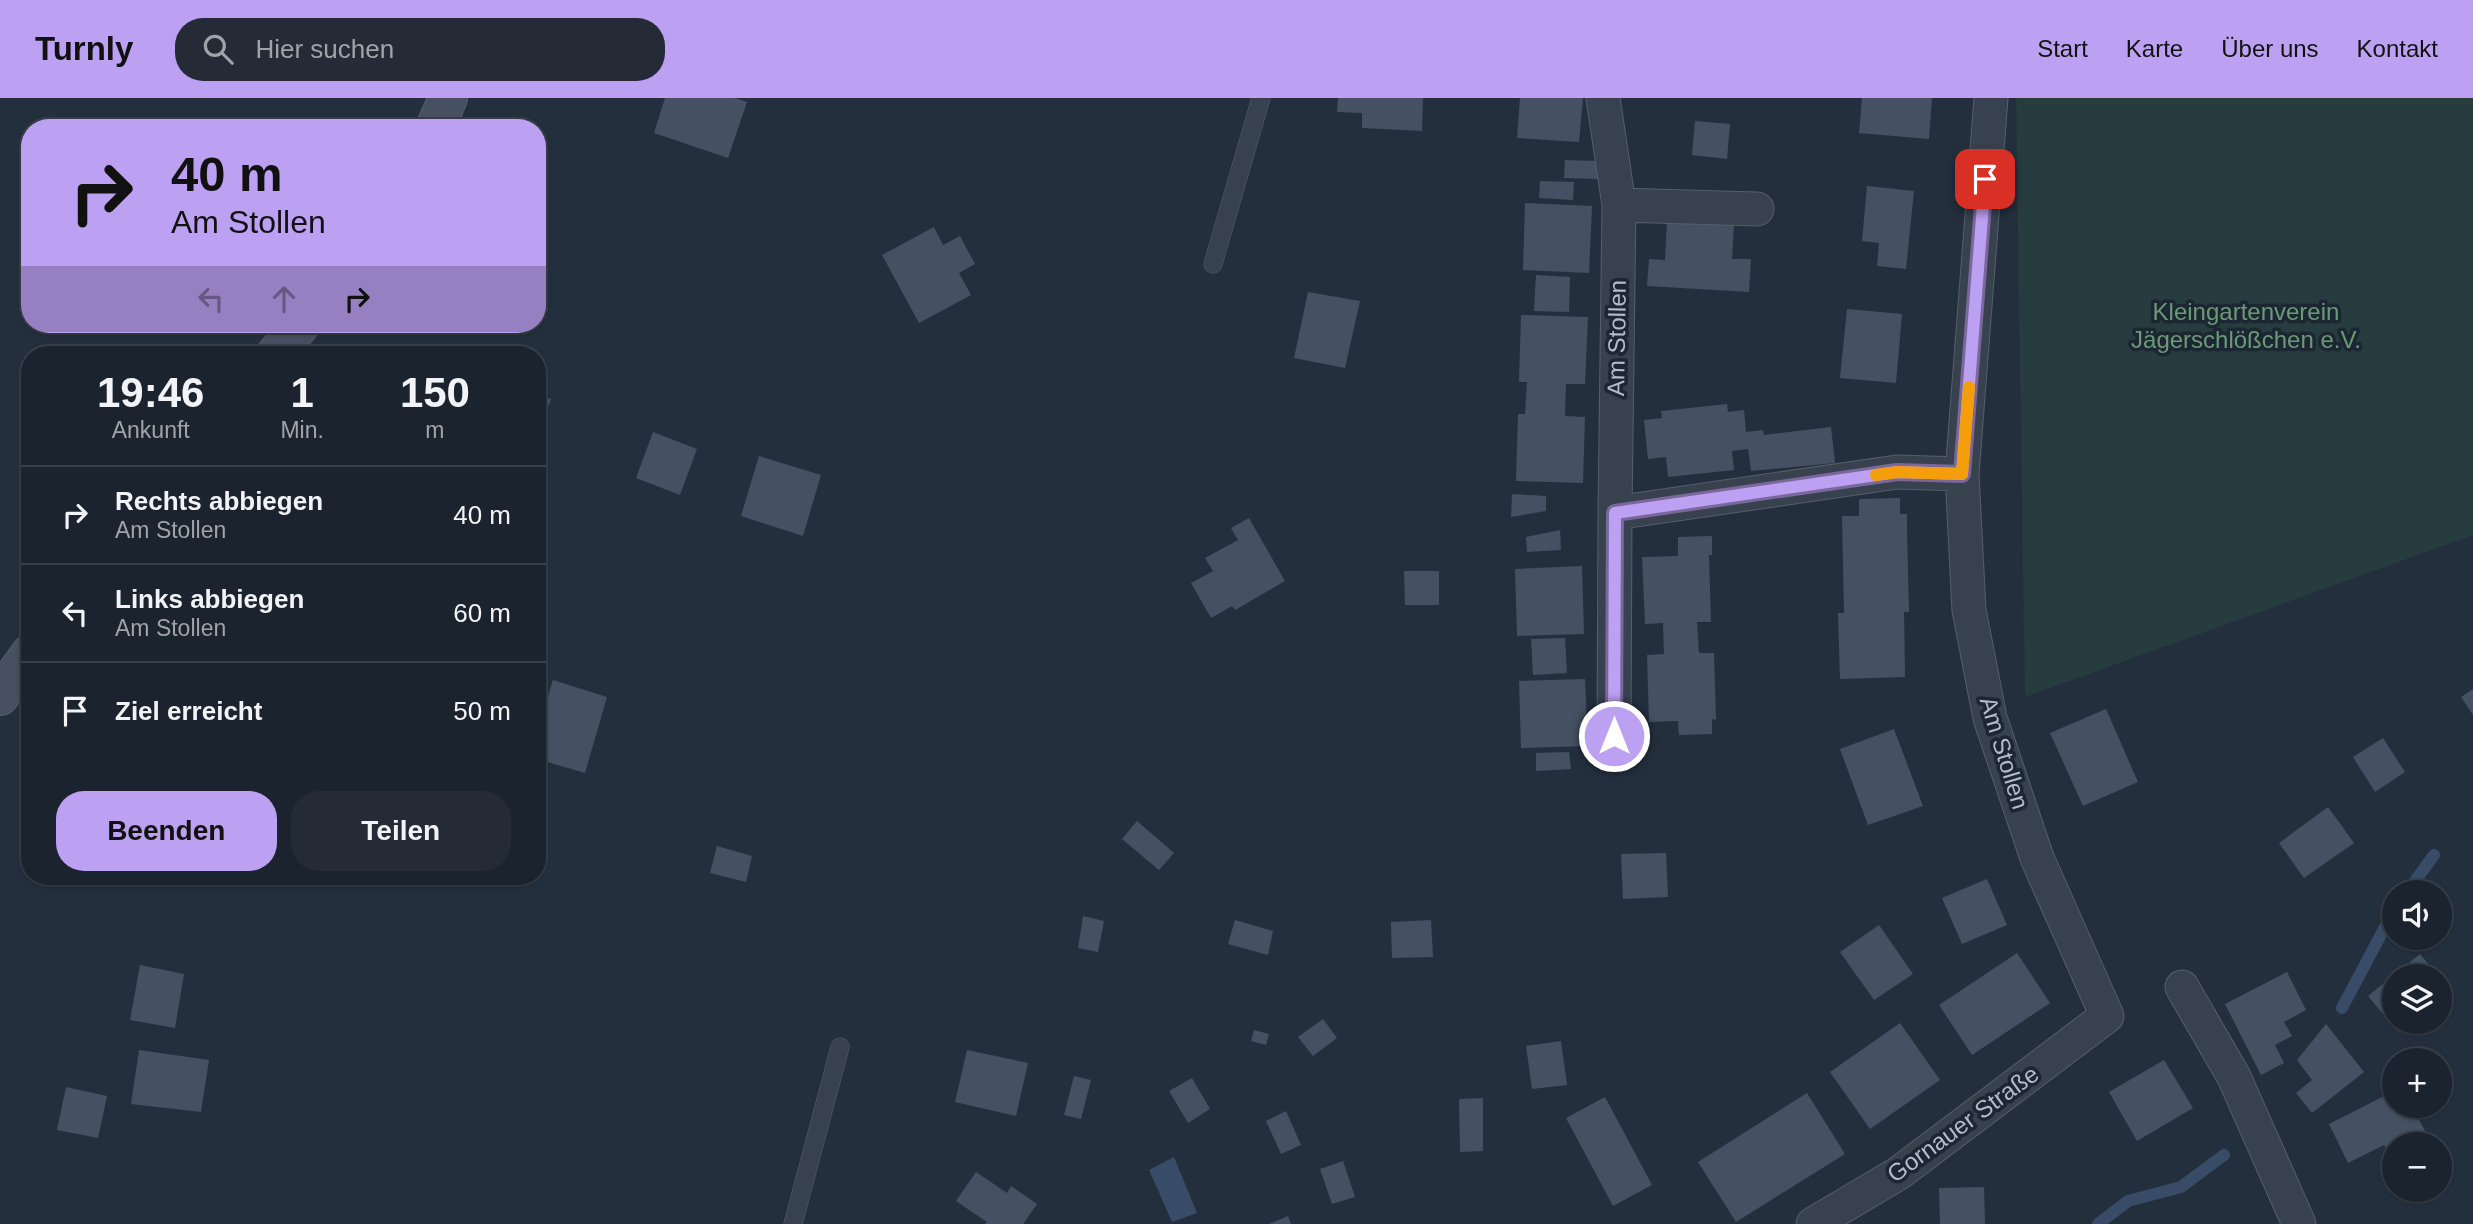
<!DOCTYPE html>
<html lang="de">
<head>
<meta charset="utf-8">
<style>
  :root { --surface:#1b232e; --page:#242b36; --text:#f1f3f6; --muted:#a0a4aa; --line:#39404a; --accent:#bca0f2 }
  body { margin:0; font-family:Helvetica,sans-serif; background:var(--page); color:var(--text); height:100vh; display:flex; flex-direction:column; font-size:26px; white-space:nowrap }
  * { box-sizing:border-box; margin:0 }
  p { font-size:23px; color:var(--muted) }
  .icon { flex:none; width:38px; height:38px; fill:none; stroke:currentColor; stroke-width:2; stroke-linecap:round; stroke-linejoin:round }
  .map { position:relative; flex:1; overflow:hidden }
  .side { position:absolute; left:21px; top:248px; width:525px; height:539px; display:flex; flex-direction:column; background:var(--surface); border-radius:28px; box-shadow:0 2px 5px #0004,0 0 0 2px var(--line) }
  .side>* { flex:none }
  .top-card { position:absolute; left:21px; top:21px; width:525px; height:214px; border-radius:28px; box-shadow:0 2px 5px #0004,0 0 0 2px var(--line); background:#bca0f2; color:#111; overflow:hidden }
  .buttons { position:absolute; left:2382px; top:782px; display:grid; gap:14px }
  .buttons a { display:grid; place-items:center; width:70px; height:70px; border-radius:50%; background:var(--surface); box-shadow:0 2px 5px #0004,0 0 0 2px var(--line); font-size:35px }
  .pin { position:absolute; display:grid; place-items:center; width:60px; height:60px; color:#fff; margin:-30px; border-radius:14px; box-shadow:0 4px 10px #0006 }
  .me { position:absolute; width:77px; margin:-38px; rotate:0deg; stroke-linejoin:round; filter:drop-shadow(0 0 5px #0008) }
  .turn { display:flex; align-items:center; gap:24px; height:147px; padding:0 35px; font-size:32px }
  .turn .icon { width:91px; height:91px; stroke-width:2.5 }
  .turn b { display:block; font-size:49px; line-height:60px }
  .lanes { display:flex; align-items:center; height:66px; padding:0 35px; background:#0003; justify-content:center; gap:35px; direction:ltr }
  .lanes .off { opacity:.35 }
  .eta { display:flex; justify-content:space-evenly; align-items:center; height:119px; text-align:center }
  .eta b { font-size:42px; font-weight:700; line-height:49px }
  .button { display:flex; gap:14px; margin-top:auto; padding:14px 35px }
  .button a { flex:1; height:80px; border-radius:28px; background:var(--accent); color:#111; font-size:28px; font-weight:700; line-height:80px; text-align:center }
  .button a+a { background:var(--page); color:var(--text) }
  ul { padding:0; list-style:none }
  li { display:flex; align-items:center; gap:21px; height:98px; padding:0 35px; border-top:2px solid var(--line) }
  li div { flex:1 }
  li b { display:block; font-size:26px }
  li em { font-style:normal }
  header { display:flex; align-items:center; gap:42px; box-sizing:border-box; height:98px; padding:0 35px; background:var(--accent); color:#111 }
  header strong { font-size:33px }
  nav { display:flex; gap:38px; margin-inline-start:auto; font-size:24px }
  .search { width:490px; height:63px; background:var(--page); display:flex; align-items:center; gap:18px; box-sizing:border-box; padding:0 24px; border-radius:28px; color:var(--muted); font-size:26px }
  .map>svg:first-child { display:block }
  .green { fill:#263c3f }
  .water { fill:#394c67 }
  .lines { fill:none; stroke-linecap:round; stroke-linejoin:round }
  .stream { stroke:#394c67; stroke-width:12 }
  .building { fill:#455162 }
  .service-casing { stroke:#565f6c; stroke-width:19 }
  .minor-casing { stroke:#565f6c; stroke-width:35 }
  .secondary-casing { stroke:#565f6c; stroke-width:40 }
  .service { stroke:#38414e; stroke-width:18 }
  .minor { stroke:#38414e; stroke-width:33 }
  .secondary { stroke:#465061; stroke-width:38 }
  .route-casing { stroke:#7a689d; stroke-width:18 }
  .route { stroke:#bca0f2; stroke-width:12 }
  .slow { stroke:#f59e0b; stroke-width:12 }
  .labels { text-anchor:middle; stroke-width:7; stroke-linejoin:round; paint-order:stroke }
  .park-label { font-size:24px; fill:#6b9a76; stroke:#1d2633 }
  .street-label { font-size:24px; fill:#b4bcc9; stroke:#1d2633 }
</style>
</head>
<body>
<header>
<strong>Turnly</strong>
<div class="search"><svg class="icon" aria-label="search" viewBox="0 0 24 24"><circle cx="10" cy="10" r="6"/><path d="M15 15l6 6"/></svg>Hier suchen</div>
<nav><a>Start</a><a>Karte</a><a>Über uns</a><a>Kontakt</a></nav>
</header>
<div class="map">
<svg width="2473" height="1126" viewBox="0 0 2473 1126">
  <rect width="100%" height="100%" fill="#242f3e"/>
  <path class="green" d="M2016,0H2473V437L2025,599Z"/>
  <path class="water" d="M1174,1059L1197,1115L1172,1124L1149,1072Z"/>
  <g class="lines">
    <path class="stream" d="M2407,794L2434,757
      M2342,910L2394,812
      M2098,1126L2128,1103L2181,1089L2224,1057"/>
  </g>
  <path class="building" d="M665,0H735L747,4L728,60L654,35Z
    M1338,0H1423L1422,33L1362,30V15L1337,14Z
    M1520,0H1583L1579,44L1517,40Z
    M1862,0H1932L1929,41L1859,35Z
    M1695,23L1730,26L1727,61L1692,57Z
    M1565,62L1599,63L1598,81L1564,80Z
    M1540,83L1574,84L1573,102L1539,100Z
    M1867,88L1914,93L1906,171L1877,168L1879,145L1862,143Z
    M1525,105L1592,108L1589,175L1523,172Z
    M1667,123L1734,127L1732,161H1751L1749,194L1647,188L1649,161L1665,162Z
    M934,129L943,147L960,138L975,166L959,175L971,197L919,225L882,157Z
    M1536,177L1570,179L1569,214L1534,213Z
    M1308,194L1360,203L1345,270L1294,260Z
    M1847,211L1902,216L1896,285L1840,280Z
    M1521,217L1588,219L1585,286H1566L1565,318L1585,319L1583,385L1516,383L1518,316H1525L1527,284H1519Z
    M537,296L551,301L538,338H537Z
    M1727,306L1728,314L1744,312L1746,334L1763,332L1764,337L1831,329L1835,365L1751,373L1748,351L1732,353L1734,372L1668,379L1666,359L1648,361L1644,322L1662,320L1661,313Z
    M653,334L697,351L680,397L636,380Z
    M759,358L821,377L803,438L741,418Z
    M1512,396L1546,398V413L1511,419Z
    M1900,400V416H1907V433L1909,514H1904L1905,579L1840,581L1838,515H1844L1842,418H1859V401Z
    M1249,420L1285,483L1235,512L1232,508L1211,520L1191,485L1213,473L1205,460L1238,442L1231,430Z
    M1560,432L1561,452L1527,454L1526,439Z
    M1712,438V457H1709L1711,524H1697L1699,555H1714L1716,622L1712,621V636L1679,637L1678,623L1649,624L1647,557L1664,556L1663,525L1645,526L1642,459L1678,458V439Z
    M1582,468L1584,536L1517,538L1515,471Z
    M1404,473H1439V507H1405Z
    M1565,540L1567,575L1533,577L1531,541Z
    M1585,581L1588,648L1521,650L1519,583Z
    M553,582L607,599L585,675L537,661V633Z
    M2473,591V617L2461,599Z
    M2106,611L2138,684L2083,708L2050,635Z
    M1894,631L1923,708L1868,727L1840,651Z
    M2383,640L2405,674L2375,694L2353,659Z
    M1569,654L1571,671L1536,673V655Z
    M2328,709L2354,745L2304,780L2279,745Z
    M1137,723L1174,755L1159,772L1122,741Z
    M717,748L752,758L746,784L710,775Z
    M1666,755L1668,799L1623,801L1621,756Z
    M1987,781L2007,827L1962,846L1942,800Z
    M1083,818L1104,823L1098,854L1078,850Z
    M1235,822L1273,833L1268,857L1228,846Z
    M1431,822L1433,859L1392,860L1391,824Z
    M1879,827L1913,876L1874,902L1840,854Z
    M2017,855L2050,905L1972,957L1939,907Z
    M2420,856L2438,878H2394V924H2410L2398,934L2368,898Z
    M140,867L184,876L175,930L130,922Z
    M2287,874L2306,912L2284,924L2292,938L2275,947L2284,965L2261,977L2225,906Z
    M2440,881L2449,892L2440,900Z
    M1323,921L1337,940L1313,958L1298,939Z
    M1900,925L1940,982L1870,1031L1830,974Z
    M2326,926L2364,974L2312,1015L2296,995L2312,982L2297,962Z
    M1254,932L1269,936L1266,947L1251,943Z
    M1561,943L1567,987L1532,991L1526,948Z
    M139,952L209,962L201,1014L131,1006Z
    M967,952L1028,965L1016,1018L955,1004Z
    M2164,962L2193,1010L2137,1043L2109,994Z
    M1074,978L1091,982L1081,1021L1064,1017Z
    M1192,980L1210,1011L1188,1025L1169,993Z
    M66,989L107,998L98,1040L57,1032Z
    M2394,993V1008H2412L2432,1046H2394V1066L2384,1047L2348,1065L2329,1026Z
    M1807,995L1845,1056L1736,1124L1698,1064Z
    M1605,999L1652,1087L1613,1108L1566,1020Z
    M1483,1000V1053L1460,1054L1459,1001Z
    M1286,1013L1301,1047L1281,1056L1266,1023Z
    M1343,1063L1355,1099L1332,1106L1320,1071Z
    M976,1074L1007,1095L1011,1088L1037,1106L1023,1126H985L987,1124L956,1103Z
    M1984,1089L1985,1126H1940L1939,1090Z
    M1288,1118L1291,1126H1269Z"/>
  <g class="lines">
    <g class="service-casing">
      <path id="service" d="M1213,166L1261,0
        M793,1126L840,949"/>
    </g>
    <g class="minor-casing">
      <path id="minor" d="M1603,0L1619,107L1615,415L1897,374L1962,376
        M1619,107L1757,111
        M1614,638L1615,415
        M2182,889L2234,979L2299,1126
        M1813,1126L1899,1075L2107,918L2037,760L1990,620L1969,512L1962,376L1991,0"/>
    </g>
    <g class="secondary-casing">
      <path id="secondary" d="M435,30L448,0
        M275,257L301,226
        M0,598L30,556"/>
    </g>
    <use href="#service" class="service"/>
    <use href="#minor" class="minor"/>
    <use href="#secondary" class="secondary"/>
  </g>
  <g class="lines">
    <g class="route-casing">
      <path id="route" d="M1614,638L1615,415L1897,374L1962,376L1985,81"/>
    </g>
    <use href="#route" class="route"/>
    <path class="slow" d="M1876,377L1897,374L1962,376L1969,289"/>
  </g>
  <g class="labels">
    <g class="park-label">
      <text x="2246" y="222">Kleingartenverein<tspan x="2246" dy="28">Jägerschlößchen e.V.</tspan></text>
    </g>
    <g class="street-label">
      <text transform="translate(1617 240) rotate(-89)" y="8">Am Stollen</text>
      <text transform="translate(2004 655) rotate(73)" y="8">Am Stollen</text>
      <text transform="translate(1963 1026) rotate(-36)" y="8">Gornauer Straße</text>
    </g>
  </g>
</svg>
<div class="buttons">
<a><svg class="icon" aria-label="sound" viewBox="0 0 24 24"><path d="M4 9h4l5-4v14l-5-4H4zM17 9q2 3 0 6"/></svg></a>
<a><svg class="icon" aria-label="layers" viewBox="0 0 24 24"><path d="M12 4l9 5-9 5-9-5zM3 14l9 5 9-5"/></svg></a>
<a>+</a>
<a>−</a>
</div>
<div class="pin" style="left:1985px;top:81px;background:#d93025"><svg class="icon" aria-label="arrive" viewBox="0 0 24 24"><path d="M6 21V4h12l-3 4 3 4H6"/></svg></div>
<svg class="me" style="left:1614px;top:638px" viewBox="-20 -20 40 40"><circle r="17" fill="#bca0f2" stroke="#fff" stroke-width="3"/><path d="M0-11L8 9 0 5-8 9z" fill="#fff"/></svg>
<div class="top-card">
<div class="turn"><svg class="icon" aria-label="right" viewBox="0 0 24 24"><path d="M7 20v-9h11M14 6l5 5-5 5"/></svg><div><b>40 m</b>Am Stollen</div></div>
<div class="lanes"><svg class="icon off" aria-label="left" viewBox="0 0 24 24"><path d="M17 20v-9H6M10 6l-5 5 5 5"/></svg><svg class="icon off" aria-label="ahead" viewBox="0 0 24 24"><path d="M12 20V5M6 11l6-6 6 6"/></svg><svg class="icon" aria-label="right" viewBox="0 0 24 24"><path d="M7 20v-9h11M14 6l5 5-5 5"/></svg></div>
</div>
<section class="side">
<div class="eta">
<div><b>19:46</b><p>Ankunft</p></div>
<div><b>1</b><p>Min.</p></div>
<div><b>150</b><p>m</p></div>
</div>
<ul>
<li><svg class="icon" aria-label="right" viewBox="0 0 24 24"><path d="M7 20v-9h11M14 6l5 5-5 5"/></svg><div><b>Rechts abbiegen</b><p>Am Stollen</p></div><em>40 m</em></li>
<li><svg class="icon" aria-label="left" viewBox="0 0 24 24"><path d="M17 20v-9H6M10 6l-5 5 5 5"/></svg><div><b>Links abbiegen</b><p>Am Stollen</p></div><em>60 m</em></li>
<li><svg class="icon" aria-label="arrive" viewBox="0 0 24 24"><path d="M6 21V4h12l-3 4 3 4H6"/></svg><div><b>Ziel erreicht</b></div><em>50 m</em></li>
</ul>
<div class="button"><a>Beenden</a><a>Teilen</a></div>
</section>
</div>
</body>
</html>
